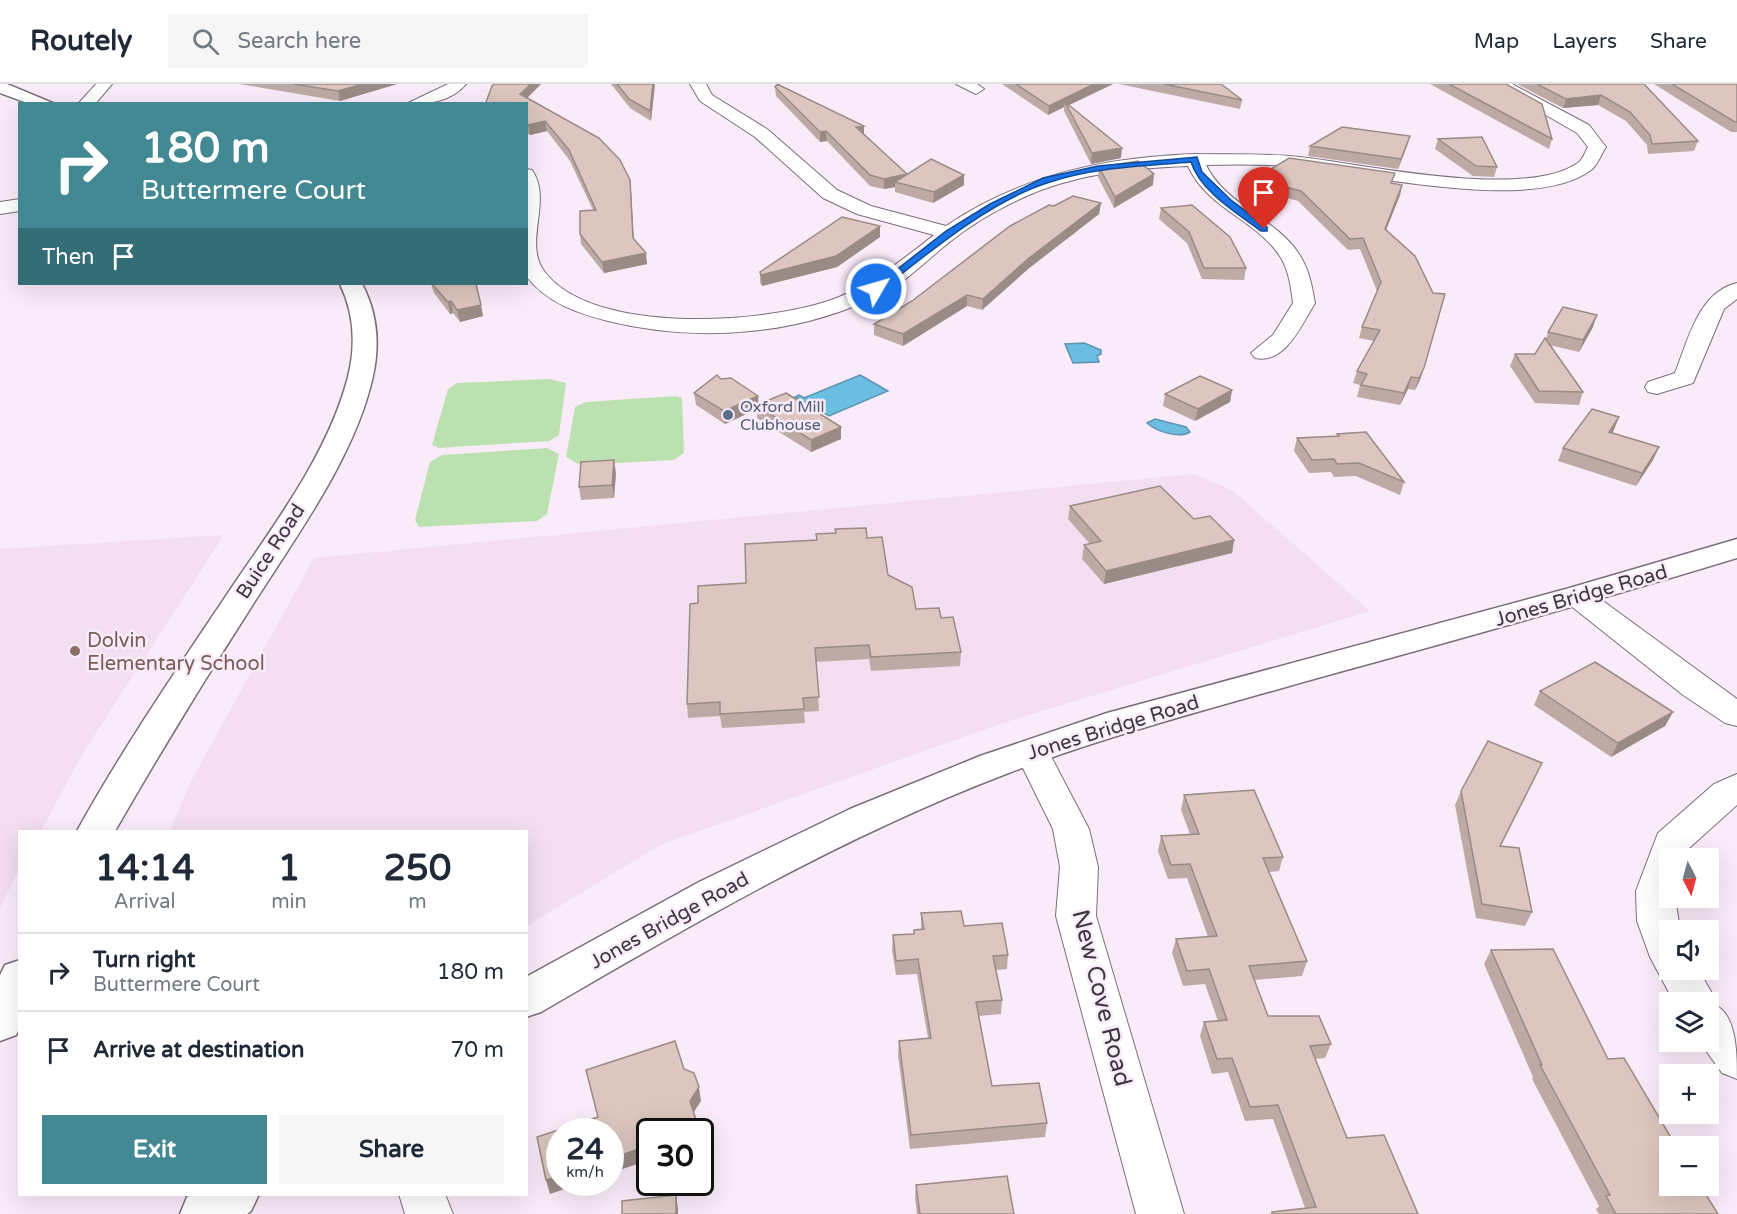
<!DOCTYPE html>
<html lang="en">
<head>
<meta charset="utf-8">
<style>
  :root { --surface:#fff; --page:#f6f6f7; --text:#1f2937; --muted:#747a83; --line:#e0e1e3; --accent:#438994 }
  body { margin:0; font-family:"Varela Round",sans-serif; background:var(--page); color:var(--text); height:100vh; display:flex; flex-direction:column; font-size:22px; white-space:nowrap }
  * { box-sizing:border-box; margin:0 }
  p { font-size:20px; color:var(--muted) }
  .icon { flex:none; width:33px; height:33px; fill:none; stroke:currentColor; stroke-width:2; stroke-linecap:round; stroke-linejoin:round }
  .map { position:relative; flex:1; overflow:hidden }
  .sheet { position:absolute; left:18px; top:746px; width:510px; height:366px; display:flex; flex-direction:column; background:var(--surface); border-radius:0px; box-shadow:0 6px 24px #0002 }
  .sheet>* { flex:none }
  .hud { position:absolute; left:18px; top:18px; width:510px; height:183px; border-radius:0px; box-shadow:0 6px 24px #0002; background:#438994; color:#fff; overflow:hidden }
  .needle { width:39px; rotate:174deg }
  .controls { position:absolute; left:1659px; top:764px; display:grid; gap:12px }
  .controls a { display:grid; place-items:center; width:60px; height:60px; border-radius:0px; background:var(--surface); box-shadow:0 6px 24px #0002; font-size:30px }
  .speed { position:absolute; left:546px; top:1034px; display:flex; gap:12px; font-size:30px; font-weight:700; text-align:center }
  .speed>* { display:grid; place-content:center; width:78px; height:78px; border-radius:50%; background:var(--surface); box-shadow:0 6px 24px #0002; line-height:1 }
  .speed small { font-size:15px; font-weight:400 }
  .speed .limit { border:3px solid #111; border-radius:9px; background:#fff; color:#111 }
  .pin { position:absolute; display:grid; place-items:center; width:51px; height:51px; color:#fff; margin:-62px -26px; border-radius:50% 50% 50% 0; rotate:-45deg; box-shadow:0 0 6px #0007 }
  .pin .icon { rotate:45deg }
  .me { position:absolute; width:66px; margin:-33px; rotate:52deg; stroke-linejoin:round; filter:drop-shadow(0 0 4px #0008) }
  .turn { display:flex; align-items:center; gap:21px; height:126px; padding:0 24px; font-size:27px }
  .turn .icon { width:78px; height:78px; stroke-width:2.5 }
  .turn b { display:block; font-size:42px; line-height:51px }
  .then { display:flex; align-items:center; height:57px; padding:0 24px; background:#0003; gap:12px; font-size:22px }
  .eta { display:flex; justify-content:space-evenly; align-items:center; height:102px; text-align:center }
  .eta b { font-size:36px; font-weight:700; line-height:42px }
  .button { display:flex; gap:12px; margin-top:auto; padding:12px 24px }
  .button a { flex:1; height:69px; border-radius:0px; background:var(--accent); color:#fff; font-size:24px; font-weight:700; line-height:69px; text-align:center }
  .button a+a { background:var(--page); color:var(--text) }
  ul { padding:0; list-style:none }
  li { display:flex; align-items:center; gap:18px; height:78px; padding:0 24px; border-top:2px solid var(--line) }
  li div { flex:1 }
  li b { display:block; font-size:22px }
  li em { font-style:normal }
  header { display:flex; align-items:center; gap:36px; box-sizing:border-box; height:84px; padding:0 30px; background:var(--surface); border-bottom:2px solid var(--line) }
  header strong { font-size:28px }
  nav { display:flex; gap:33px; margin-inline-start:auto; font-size:21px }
  .search { width:420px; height:54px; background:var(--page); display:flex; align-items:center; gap:15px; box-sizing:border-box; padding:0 21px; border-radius:0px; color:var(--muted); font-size:22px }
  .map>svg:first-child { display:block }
  .built { fill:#f3def2 }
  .green { fill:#bce1b0 }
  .water { fill:#6bbde2; stroke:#5d95b0; stroke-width:1.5 }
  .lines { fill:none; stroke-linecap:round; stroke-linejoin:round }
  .street-casing { stroke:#7b6e7b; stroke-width:2 }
  .secondary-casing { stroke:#7b6e7b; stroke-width:3 }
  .street { fill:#fff; fill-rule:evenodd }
  .secondary { fill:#fff; fill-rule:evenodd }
  .wall { fill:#bdaaa4 }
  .shaded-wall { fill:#9a8b86 }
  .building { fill:#dcc6bf; stroke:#9a8b86; stroke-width:1.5 }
  .route { fill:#1a73e8; stroke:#114b97; stroke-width:1.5 }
  .service-dot { fill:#5c6f8a; stroke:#faebfa; stroke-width:2 }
  .education-dot { fill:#8d6e63; stroke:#faebfa; stroke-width:2 }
  .labels { text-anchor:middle; stroke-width:5; stroke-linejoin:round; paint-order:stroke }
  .far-service-label { font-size:16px; fill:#4e5e75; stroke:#faebfa; text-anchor:start }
  .street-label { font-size:20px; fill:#3d373d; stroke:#faebfa }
  .education-label { font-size:20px; fill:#785e54; stroke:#faebfa; text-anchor:start }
  .near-street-label { font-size:24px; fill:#3d373d; stroke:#faebfa }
</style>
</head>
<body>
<header>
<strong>Routely</strong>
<div class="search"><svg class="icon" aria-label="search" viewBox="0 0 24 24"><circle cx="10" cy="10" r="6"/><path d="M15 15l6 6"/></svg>Search here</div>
<nav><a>Map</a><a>Layers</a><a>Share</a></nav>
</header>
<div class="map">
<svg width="1737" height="1130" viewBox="0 0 1737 1130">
  <rect width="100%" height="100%" fill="#faebfa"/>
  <path class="built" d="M1193,390L1232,406L1370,527L1003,639L660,761L527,842L526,747H170L190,699L314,474Z
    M224,451L83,669L41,747H20L19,786L0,824V465Z"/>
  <path class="green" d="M549,295L566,299L559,351L549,357L439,364L432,361L448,305L457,299Z
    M675,312L682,314L684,369L674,376L580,381L566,373L575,323L586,318Z
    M547,364L559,370L547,430L537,437L419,443L415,436L430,378L442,371Z"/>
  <path class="water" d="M1084,259L1101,266V270L1097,272L1099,278L1073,279L1065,260Z
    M860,291L888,307L829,332L795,313L799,311L804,314Z
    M1155,335L1186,343L1190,348C1178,355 1156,347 1147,339Z"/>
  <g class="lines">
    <g class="street-casing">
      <path id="street" d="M96,0H112L95,20H78Z
        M448,0H466C451,18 428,20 406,20Z
        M690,0H706L712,11L767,45L837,106L871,122L946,142C1008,100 1076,80 1150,73C1165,72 1181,70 1196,70C1230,71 1266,69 1300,73C1363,80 1528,117 1579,78C1583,75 1585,68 1588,63L1577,49L1492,0H1512L1589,41L1606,63C1601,70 1598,81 1591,86C1533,130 1368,90 1297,83C1267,80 1236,80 1206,81C1225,121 1276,134 1299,170C1309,185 1312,202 1315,219C1302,240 1285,281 1255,274L1251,269L1273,251L1293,219C1291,204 1289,187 1281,174C1258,136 1208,126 1188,82C1131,84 1073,90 1020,115C994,127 969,142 947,160C926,177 907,197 883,209C800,252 697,259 608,237C577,229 547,219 526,192V85L532,86C553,116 523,158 544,187C592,253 773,240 839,213C876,198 903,175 934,151L857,130L823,114L755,53L700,17Z
        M956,0H977L984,5L976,10Z
        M20,115V127L0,130V118Z
        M1737,199V215L1724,225L1693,299L1657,310L1648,308L1645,303L1648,298L1675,289C1688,257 1698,208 1737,199Z
        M1577,503L1588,506L1737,615V642L1725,639L1683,611L1566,518L1562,512L1566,506Z
        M1032,656L1044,659L1089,745L1098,783L1096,832L1184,1130H1136L1056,832L1060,783L1053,745L1015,668L1020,659Z
        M1737,690V721L1687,766L1685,774H1670V813H1675L1680,846H1670V885H1698L1717,918L1715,921C1737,931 1737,970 1737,995L1722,989L1699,957H1708V918H1674L1650,873L1637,837L1636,807L1658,749L1714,700Z
        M399,1110H445L453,1130H405Z"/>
    </g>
    <g class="secondary-casing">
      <path id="secondary" d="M0,0H7L55,20H30L0,9Z
        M340,200H362C377,228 380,260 373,292C355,374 294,455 250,525C203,598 158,672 115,747H77C123,664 177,585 230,506C274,441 328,370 348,293C356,261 354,229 340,200Z
        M1737,455V474C1599,516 1460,555 1321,593C1216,623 1109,651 1006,690C843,752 692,840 541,928L526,933V893L699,798L850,725L980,672L1107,629L1566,505Z
        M20,876V943L16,951L0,957V891L5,881Z
        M192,1110H259L251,1127L247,1130H180L187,1113Z"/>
    </g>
    <use href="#street" class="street"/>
    <use href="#secondary" class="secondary"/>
  </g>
  <path class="wall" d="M239,0H397L340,17Z
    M494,0H541L527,14L631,107L634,155L647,180L604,189L581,160L580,150L593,126L570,77L547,47L530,51L526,49V20H486Z
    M611,0H655L651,37L630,24Z
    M1002,0H1113L1069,21L1121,74L1091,80L1064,27V23L1048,31Z
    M1119,0H1221L1242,16L1240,25Z
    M1430,0H1506L1552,55L1549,65Z
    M1517,0H1644L1698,57L1694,67L1648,70L1647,61L1626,37L1598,21L1563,24Z
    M1654,0H1737V48H1731Z
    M775,3L864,42V51L907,90L964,101L933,119L895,108V103L884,105L870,102L827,57L820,58L776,12Z
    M1438,55L1497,83L1494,93L1473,92L1435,65Z
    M1310,62H1407L1398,85L1308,72Z
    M1099,83L1153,101L1114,124L1098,93Z
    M1255,95L1393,99L1402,101L1400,111L1386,146L1420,296L1415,306L1408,305L1400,321L1357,313L1360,301L1353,299L1357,287L1374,257L1359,254L1362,243L1377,207L1360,165L1348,166L1298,117L1253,105Z
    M1101,119L1099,130L1028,185L982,226L967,222L903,262L874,251V240L912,217L1054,122Z
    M1161,124L1246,184L1244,196L1202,195L1187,159L1159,135Z
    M880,153L837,183L762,202L760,199V188Z
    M431,200H476L483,232L460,238L453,229L450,230L434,209Z
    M1593,243L1579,268L1549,261L1583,308L1579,321L1535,319L1510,282L1515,270H1535L1546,255L1548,248Z
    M721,295L759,320L841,343V355L811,368L757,334V325L725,340L696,321L694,309Z
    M1232,306L1230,318L1195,337L1163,322L1165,310Z
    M1614,346L1612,349L1659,363L1653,376L1636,402L1558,377L1563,364Z
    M1337,350L1404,398L1400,411L1356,392L1334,393L1331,388L1309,389L1294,367L1297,354L1337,352Z
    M616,389L614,414L581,416L579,403Z
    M1070,422L1194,435L1234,456L1232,469L1104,500L1082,475L1084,461L1090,460L1068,435Z
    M867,454L888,491L916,525L941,534L961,568L960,582L871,587L869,575L816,578L819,627L804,628L805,639L722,644L720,632L688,634L687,620L698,519L746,499Z
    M1540,607L1673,628L1665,642L1611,673L1534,621Z
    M1535,693L1501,762L1532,828L1525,842L1476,834L1455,721L1461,707Z
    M1184,711L1283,773L1279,787L1269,788L1307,877L1302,892L1254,896L1268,932L1331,960L1325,974L1315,975L1347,1054L1418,1130H1271L1272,1128L1305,1124L1273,1035L1245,1037L1228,988L1212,990L1200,952L1204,938L1218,937L1205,900L1183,902L1172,869L1176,855L1208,853L1187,794L1168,795L1158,767L1161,752L1190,750L1181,726Z
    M921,829L964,842L1008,871L1007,885L996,886L1002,916L1001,930L979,932L992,1002L1047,1039L1045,1053L910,1065L898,971L899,957L928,954L917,890L896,891L892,866L893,851L913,850L914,846L921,845Z
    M1491,866L1608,975L1718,1130H1599L1596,1125L1599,1122L1532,995L1533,993L1484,880Z
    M916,1101L1014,1130H917L915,1114Z"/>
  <path class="shaded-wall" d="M363,0H397L340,17L338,7Z
    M531,0H541L522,19L520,10Z
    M653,0H655L651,37L650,27Z
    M1094,0H1113L1067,22L1065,18L1064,23L1048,31L1049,22Z
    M1601,11L1598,21L1563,24L1566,15Z
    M545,37L547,47L530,51L528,41Z
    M864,42V52L856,43Z
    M826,47L827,57L820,58V48Z
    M1410,52L1407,62L1398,85L1401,75Z
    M1122,64L1121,74L1091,80L1092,69Z
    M907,90L895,98V103L884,105V95Z
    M1154,90L1153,101L1114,124L1115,113Z
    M964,91V101L933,119L934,108Z
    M630,96L631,107L634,165L633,154Z
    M1402,101L1400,111L1382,156L1385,145Z
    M1101,119L1099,130L1028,185L982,226L983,215L1029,174Z
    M880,142V153L837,183L762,202L761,191Z
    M646,169L647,180L604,189L602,178Z
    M967,211V222L903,262V250Z
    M451,217L453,229L450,230L448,218Z
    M481,221L483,232L460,238L457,226Z
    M1597,231L1593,243L1579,268L1583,256Z
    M1424,284L1420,296L1415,306L1419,294Z
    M1411,293L1408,305L1400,321L1404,309Z
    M1232,306L1230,318L1195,337L1198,325Z
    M758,312L759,323L756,321L757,325L725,340L724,327Z
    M1619,333L1614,346L1604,361L1609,348Z
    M841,343V355L811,368V356Z
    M1659,363L1653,376L1636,402L1642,389Z
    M614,376L616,389L614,414L612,401Z
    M1234,456L1232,469L1104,500L1106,487Z
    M1673,628L1665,642L1611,673L1618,659Z
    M699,1003L701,1017L692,1031L690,1017Z
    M650,1061V1076L610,1089V1075Z
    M560,1092V1098H585L550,1110L546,1096Z
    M676,1111L678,1125V1130H676Z"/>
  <path class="building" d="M293,0H363L338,7Z
    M494,0H531L520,10L599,54L620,76L630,96L633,154L646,169L602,178L580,150V127L596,126L569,66L545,37L528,41L526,40V20H488L486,18L492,2Z
    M617,0H653L650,27L629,15Z
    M777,0L864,42L856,43L907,90L884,95L870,91L826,47L820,48L775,3Z
    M1016,0H1094L1049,22Z
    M1164,0H1221L1242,16Z
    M1449,0H1506L1542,20L1552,55Z
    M1537,0H1644L1698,57L1652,60L1650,51L1630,28L1601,11L1566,15Z
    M1672,0H1737V38H1735Z
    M1065,18L1122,64L1092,69Z
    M1342,43L1410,52L1401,75L1310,62Z
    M1482,53L1497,83L1476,82L1438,55Z
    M1289,74L1395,89L1391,99L1402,101L1385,145L1415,172L1433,209L1445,210L1424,284L1419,294L1411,293L1404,309L1361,301L1367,290L1357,287L1380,246L1362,243L1381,198L1363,154L1350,155L1301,107L1255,95Z
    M931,75L964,91L934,108L895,98Z
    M1138,77L1154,90L1115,113L1099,83Z
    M1073,112L1101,119L1029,174L983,215L967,211L903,250L874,240L912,217L1010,142L1049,121L1054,122Z
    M1192,121L1230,153L1246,184H1204L1189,148L1161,124Z
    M842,133L880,142L836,172L761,191L760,188Z
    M432,200H476L481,221L457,226L451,217L448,218Z
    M1563,223L1597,231L1583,256L1548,248Z
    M1545,254L1583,308L1539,307L1515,270H1535Z
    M717,291L721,295L731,294L758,312L724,327L694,309Z
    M1200,292L1232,306L1198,325L1165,310Z
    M786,309L841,343L811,356L756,321Z
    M1592,325L1619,333L1609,348L1659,363L1642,389L1563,364Z
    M1366,348L1404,398L1359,379L1337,380L1334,375L1312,376L1297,354L1339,352L1337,350Z
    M614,376L612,401L579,403L581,378Z
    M1160,402L1194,435L1210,432L1234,456L1106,487L1084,461L1101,457L1070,422Z
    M866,444L867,454L882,453L888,491L912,503L916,525L939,524L941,534L953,533L961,568L871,573L869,561L815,564L819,613L803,614L804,625L720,630V618L687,620L690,520L698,519V502L746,499L745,460L817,456L816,450L836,449L835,445Z
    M1595,578L1673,628L1618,659L1540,607Z
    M1488,657L1542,679L1500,762L1519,764L1532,828L1482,820L1461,707Z
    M1254,706L1283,773L1263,774L1307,877L1249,882L1268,932H1319L1331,960L1310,962L1347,1054L1384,1051L1418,1130H1272V1128L1316,1123L1278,1021L1250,1023L1232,974L1217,975L1204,938L1227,936L1209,885L1187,887L1176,855L1217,852L1190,780L1171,781L1161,752L1199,750L1184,711Z
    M961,827L964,842L1002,839L1008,871L993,872L1002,916L976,918L992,1002L1039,999L1047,1039L911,1051L899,957L931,954L918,875L896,877L893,851L914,850V846L924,845L921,829Z
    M1553,865L1608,975L1624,974L1676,1062H1670V1101H1700L1718,1130H1616L1606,1112L1610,1111L1540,981H1542L1491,866Z
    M675,957L684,985L694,989L699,1003L690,1017L699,1045L693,1047H650V1061L610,1075V1047H560V1092L546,1096L537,1053L598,1033L586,986Z
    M1007,1092L1014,1130H920L916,1101Z
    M676,1111V1130H622V1117Z"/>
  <path class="route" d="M1197,73L1202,88L1231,116L1267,143V147H1261C1237,129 1200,107 1191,78C1144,82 1095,83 1050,98C991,116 928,169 880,207L872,205L946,147L990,120L1043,94L1098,82Z"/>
  <circle class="service-dot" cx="728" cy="331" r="6"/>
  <circle class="education-dot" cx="75" cy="567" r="6"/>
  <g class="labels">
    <g class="far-service-label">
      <text x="740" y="328">Oxford Mill<tspan x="740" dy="18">Clubhouse</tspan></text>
    </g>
    <g class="street-label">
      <text transform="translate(270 467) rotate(-57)" y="7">Buice Road</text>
      <text transform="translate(1581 511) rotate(-16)" y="7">Jones Bridge Road</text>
      <text transform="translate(1113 643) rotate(-17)" y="7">Jones Bridge Road</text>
      <text transform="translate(669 836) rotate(-29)" y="7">Jones Bridge Road</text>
    </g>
    <g class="education-label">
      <text x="87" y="563">Dolvin<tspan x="87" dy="23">Elementary School</tspan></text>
    </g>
    <g class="near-street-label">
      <text transform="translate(1102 914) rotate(76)" y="8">New Cove Road</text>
    </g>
  </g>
</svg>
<div class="controls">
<a><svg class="needle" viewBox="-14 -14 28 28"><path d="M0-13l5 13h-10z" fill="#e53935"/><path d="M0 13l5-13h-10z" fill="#747a83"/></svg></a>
<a><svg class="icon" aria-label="sound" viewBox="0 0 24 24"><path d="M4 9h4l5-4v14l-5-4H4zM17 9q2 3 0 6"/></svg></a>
<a><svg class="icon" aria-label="layers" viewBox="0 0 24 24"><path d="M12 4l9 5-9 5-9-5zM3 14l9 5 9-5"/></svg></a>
<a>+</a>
<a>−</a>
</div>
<div class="speed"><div>24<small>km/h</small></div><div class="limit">30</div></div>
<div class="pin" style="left:1264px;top:145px;background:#d93025"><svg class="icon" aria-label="arrive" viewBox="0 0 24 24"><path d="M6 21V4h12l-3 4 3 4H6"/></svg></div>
<svg class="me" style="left:876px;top:205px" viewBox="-20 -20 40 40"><circle r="17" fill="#1a73e8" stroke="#fff" stroke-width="3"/><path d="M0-11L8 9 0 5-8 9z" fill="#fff"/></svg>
<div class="hud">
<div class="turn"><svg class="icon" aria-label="right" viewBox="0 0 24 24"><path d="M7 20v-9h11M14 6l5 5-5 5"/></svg><div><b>180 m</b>Buttermere Court</div></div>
<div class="then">Then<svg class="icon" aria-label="arrive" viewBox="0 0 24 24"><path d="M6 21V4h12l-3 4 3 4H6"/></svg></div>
</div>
<section class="sheet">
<div class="eta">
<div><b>14:14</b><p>Arrival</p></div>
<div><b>1</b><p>min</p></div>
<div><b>250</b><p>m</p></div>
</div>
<ul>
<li><svg class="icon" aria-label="right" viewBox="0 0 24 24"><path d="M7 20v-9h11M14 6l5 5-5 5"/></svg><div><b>Turn right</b><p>Buttermere Court</p></div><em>180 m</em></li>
<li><svg class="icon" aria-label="arrive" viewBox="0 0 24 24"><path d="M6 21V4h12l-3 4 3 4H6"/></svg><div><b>Arrive at destination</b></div><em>70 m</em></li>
</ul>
<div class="button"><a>Exit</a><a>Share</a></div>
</section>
</div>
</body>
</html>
